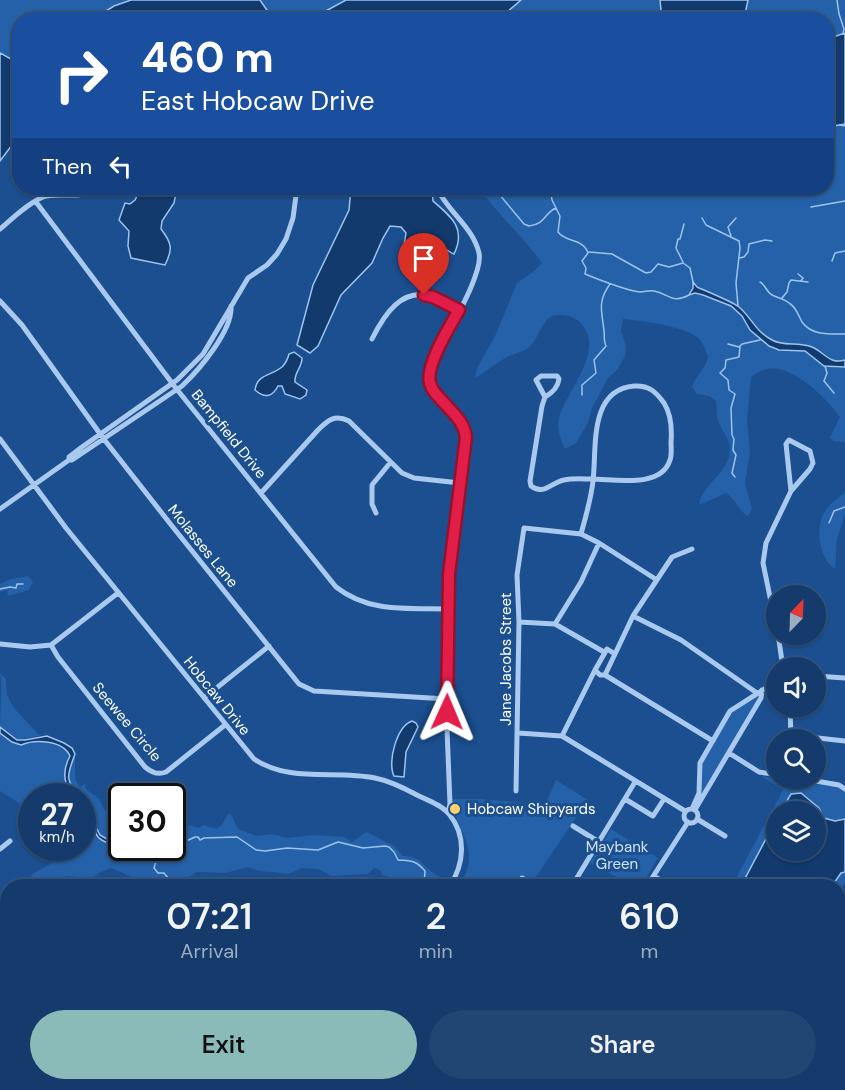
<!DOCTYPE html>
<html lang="en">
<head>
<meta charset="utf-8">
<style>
  :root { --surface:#143b6b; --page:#214673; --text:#f1f3f6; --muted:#9dadc1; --line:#33557e; --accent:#8bbbb9 }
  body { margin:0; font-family:"DM Sans",sans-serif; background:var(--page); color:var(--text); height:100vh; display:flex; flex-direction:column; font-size:22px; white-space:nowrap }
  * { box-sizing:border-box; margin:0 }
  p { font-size:20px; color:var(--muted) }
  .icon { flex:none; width:33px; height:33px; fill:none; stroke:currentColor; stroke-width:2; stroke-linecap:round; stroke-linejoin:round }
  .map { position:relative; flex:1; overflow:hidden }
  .panel { position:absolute; left:0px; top:879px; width:846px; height:212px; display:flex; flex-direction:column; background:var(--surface); border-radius:24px 24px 0 0; box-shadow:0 2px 4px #0004,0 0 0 2px var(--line) }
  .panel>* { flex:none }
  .guide { position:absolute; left:12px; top:12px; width:822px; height:183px; border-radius:24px; box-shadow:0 2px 4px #0004,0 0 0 2px var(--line); background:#1a4fa0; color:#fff; overflow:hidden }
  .needle { width:39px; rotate:23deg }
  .controls { position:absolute; left:766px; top:585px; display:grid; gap:12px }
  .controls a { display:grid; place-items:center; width:60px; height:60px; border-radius:50%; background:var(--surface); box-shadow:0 2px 4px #0004,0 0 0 2px var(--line); font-size:30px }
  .speed { position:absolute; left:18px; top:783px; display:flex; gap:12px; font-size:30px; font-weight:700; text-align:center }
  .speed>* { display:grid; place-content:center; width:78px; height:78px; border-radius:50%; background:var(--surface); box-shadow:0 2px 4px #0004,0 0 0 2px var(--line); line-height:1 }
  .speed small { font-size:15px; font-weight:400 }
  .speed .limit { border:3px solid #111; border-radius:9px; background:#fff; color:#111 }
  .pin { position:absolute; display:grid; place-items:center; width:51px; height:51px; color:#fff; margin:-62px -26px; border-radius:50% 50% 50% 0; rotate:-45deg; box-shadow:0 0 6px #0007 }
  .pin .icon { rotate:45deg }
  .me { position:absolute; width:66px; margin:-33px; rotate:1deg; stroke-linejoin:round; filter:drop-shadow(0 0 4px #0008) }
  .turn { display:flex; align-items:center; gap:21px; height:126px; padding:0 30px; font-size:27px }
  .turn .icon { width:78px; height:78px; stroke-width:2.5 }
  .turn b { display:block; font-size:42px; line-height:51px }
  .then { display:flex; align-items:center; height:57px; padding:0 30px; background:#0003; gap:12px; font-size:22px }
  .eta { display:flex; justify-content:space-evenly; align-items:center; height:102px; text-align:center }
  .eta b { font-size:36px; font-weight:600; line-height:42px }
  .action { display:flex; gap:12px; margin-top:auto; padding:12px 30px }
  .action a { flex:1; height:69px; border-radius:36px; background:var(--accent); color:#111; font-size:24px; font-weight:600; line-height:69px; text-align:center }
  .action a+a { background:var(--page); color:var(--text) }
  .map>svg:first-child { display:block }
  .green { fill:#2461a8; fill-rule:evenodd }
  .water { fill:#123a6d; stroke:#9cc4f0; stroke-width:1.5 }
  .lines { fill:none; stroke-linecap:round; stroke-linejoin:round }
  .stream { stroke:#9cc4f0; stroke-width:1.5 }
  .street { stroke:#a9c9ee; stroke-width:5 }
  .route-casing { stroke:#92132f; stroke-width:15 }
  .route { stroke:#e11d48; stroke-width:10 }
  .poi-dot { fill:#ffd166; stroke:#1b4f8f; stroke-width:2 }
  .labels { text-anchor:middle; stroke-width:6; stroke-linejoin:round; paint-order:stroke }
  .street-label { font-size:15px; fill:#fff; stroke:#1b4f8f }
  .poi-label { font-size:15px; fill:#fff; stroke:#1b4f8f; text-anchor:start }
  .park-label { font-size:15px; fill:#cfe3fa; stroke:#1b4f8f }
</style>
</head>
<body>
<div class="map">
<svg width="845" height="1090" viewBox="0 0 845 1090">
  <rect width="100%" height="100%" fill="#1b4f8f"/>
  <path class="green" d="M0,0H131L114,6L93,19L20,20L19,74L11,59L0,53Z
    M260,0H346L311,20L273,19Z
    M521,0H659L662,19L499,20Z
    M748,0H845V33L827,39L826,20H744Z
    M845,124V360L838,362L833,360L816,348L780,345L760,333L734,304L697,287L692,283L691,291L695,293L731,306L742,316L750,330L769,346L779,350L805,351L812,354L816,360L842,368L845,367V442L834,441L830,438L840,417C823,395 781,350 751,377L747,420L750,452L745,483L752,509L748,516C737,510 738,501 726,493L699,505C702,483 731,473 730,447C729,438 721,429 718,420C716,415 717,407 716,401L709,396L697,394L692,387C696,374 704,372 708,357C706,352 704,345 700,340C690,327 640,320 623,319L621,331L626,346L625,356L618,369L608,378L592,408L588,423L576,443L565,449C561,441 556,428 559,418C566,392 604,352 583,326C578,318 569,315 559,315C544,314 541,333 533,343C526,352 518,352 509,356C497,362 486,372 475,378L477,368L496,334L517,283L533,272L542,263C523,236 497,215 480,188H826L827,127Z
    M845,492V514L837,539L835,569C818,557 814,525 827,508C832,502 839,497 845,492Z
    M28,576L33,582L29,590L8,596L7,590L0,592V584L11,579Z
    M0,673L6,679L7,695L14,708L40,736L17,740L0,727C0,708 3,690 0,673Z
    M760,694L759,698L702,794V763L732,712Z
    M0,733C2,735 5,738 7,739C26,748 59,732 70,756C63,769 64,785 75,796H32L31,805L19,803L0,791Z
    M75,754V779L80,787L85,784L86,789L99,799L114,828L121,832V846L100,835L95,825L93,810L70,783L68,777Z
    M761,776L836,786L845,791V882L839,895L838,886H732L783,790ZM777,812H816V850H777Z
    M556,780L588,800L530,886H459C484,847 455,834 452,799H481L545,805Z
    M83,804C93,814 91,829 101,839L147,860L156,861L171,848L150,856L126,848H172L180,830L189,825L198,828L204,825L216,829L222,825L228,814H231L238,829L257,836L272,834L286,838L314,835L344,837L352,842L366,832L394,846L403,856C420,856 420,863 432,872C437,876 443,879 449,883L447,886H408L407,885L402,886L393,878L382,875L380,870L374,868L368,874L331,876L318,869L302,868L289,874L260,871L247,867L226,873L197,872L189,877L192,886H140L132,877L111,868C101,872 91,876 86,886H79L78,877L67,876L49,881L39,886H21L34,873L61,858L63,848H82Z
    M611,829L658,858L641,886H634L590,863Z
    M79,1083H106L101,1090H80Z
    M131,1083H199V1090H113Z
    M681,1083H745L753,1090H689Z"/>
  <path class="water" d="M131,0H260L273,19H93L114,6Z
    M346,0H521L499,19H311Z
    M660,0H748L744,19L662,20Z
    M845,33V124L827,127V39Z
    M0,53L11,59L19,74L20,129L15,141L0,161Z
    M141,188H177L174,203L162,221L161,229C172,243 173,249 165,265L131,258L128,246L129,231L119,220L125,203L130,204L135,200Z
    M351,188H432L433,201C453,218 466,229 454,254C443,249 437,241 425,238L417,261L407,267L401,263L406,233L401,227L390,226L383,238L372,263L341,295L318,346L310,353L297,345L313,285L349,210Z
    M693,282L697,287C706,291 733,302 739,307C752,318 755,331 772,340C784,347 798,341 812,347C824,352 830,365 845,360V367L824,366L805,351L779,350L769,346L750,330L742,316L731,306L703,295L695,293L689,295L693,288Z
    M294,352L302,358C302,368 294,372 295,382L307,390L306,395L300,399L285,394L282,386H278C272,398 264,398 255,390C257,374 271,376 282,367C285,364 288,358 289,354Z
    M412,721L416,723L418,727L406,752L404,777L394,776C387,762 397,726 412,721Z
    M0,727L17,740H25L47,736L64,743L72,748L75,754C68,774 63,780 81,796H75C62,784 62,771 70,756C63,740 35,739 21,745L12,742L0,733Z
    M801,793L819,808L824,818L835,821L845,819V872L841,873L832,886H741L777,818V850H816V812L781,811L791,794Z
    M82,798L93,810L95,825L100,835L122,848L133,849L140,854L150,856L173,847C168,852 161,860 154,861C148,862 102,842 98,837C93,830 94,821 90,814C87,807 82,805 82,798Z
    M347,1083L360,1084L376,1090H343Z
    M642,1083H681L689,1090H642Z"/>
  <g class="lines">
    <path class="stream" d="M837,0L839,14L844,29L843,34
      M840,125L845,126
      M826,156L830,163
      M494,188L524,224L529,226C546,224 544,213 556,208
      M550,188L552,200L560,216L558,232C566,243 583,238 588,253L582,261L586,268L585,274C597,279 628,291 640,292C645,292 649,290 654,291C669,294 672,304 689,295
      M811,207L845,201
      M702,218L706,225L739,241L740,248L736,283L738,306
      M731,236L728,227L736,218
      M589,252L612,254L646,273L651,272L658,264L669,267L683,263L690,268L693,282
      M739,258L744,257L748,252L749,244L765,240L772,241
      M832,261L835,253L845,251
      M683,262L676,248L678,239H680L684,224
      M798,274L803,278L801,281
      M760,282C766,285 766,292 772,295C778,298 784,299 789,303C797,308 798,315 802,322C812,336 830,334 845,334
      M782,298L787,292L789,283L791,280L808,282
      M728,344L739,347
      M825,366L827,373L824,381L834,393
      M582,395V385L596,373L594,360L606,346C603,340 605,337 604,331C602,311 597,302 610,284
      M735,477L732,473L736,455L733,450L734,439L732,435L731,408L735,394L729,390L728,380L720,373L725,368L726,360L739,357L740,346L742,344L760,340
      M829,523L834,511L845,507
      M0,589L10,587L16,588L17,584H23
      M173,847L195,837H198L200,840L204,838L237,837L256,850L265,851L287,848L318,850L338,842L363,848L385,846L389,847L394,852L398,860C411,861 416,860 425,871L424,884L429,886
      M156,861L154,868L158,873H164L168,878L169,886
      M727,1083L735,1090"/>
    <path class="street" d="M437,188C447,211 473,227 479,253C484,274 445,336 436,358C433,365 429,372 430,380C431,401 462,412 466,437L449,574L447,729L450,804L448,812
      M36,202L175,387L336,587C369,613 408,608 448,609
      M0,229C13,218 27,204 43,197C59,191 82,201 94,188
      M0,301L22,325L103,438L172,526L299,684L314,691L447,699
      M372,339C384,315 402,286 433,297C442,300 450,306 459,311
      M545,397C552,393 558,387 559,379L557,376H541L536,380L545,397L542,406L530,481L531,486C544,496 552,482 564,480C573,478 583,479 592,479C614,479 661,489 670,460C672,455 671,448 671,442C672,429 671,414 664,403C656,392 649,385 634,386C588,390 597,449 593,481C591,499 586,516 581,534
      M0,439L66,528L254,759C290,783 334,770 375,778C390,781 404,788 417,795C427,800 442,805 449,814C467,836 464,864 450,886
      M69,460V457L82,447L177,380L203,354L248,278L267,265L277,254L286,239L293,218L297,188
      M261,493L318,430C328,420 335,414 349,421L402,473L414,478L460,483
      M0,509L69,460H72L182,386C199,370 233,330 231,306
      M376,513L372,504V485L390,463
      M633,616L681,640L757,693
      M519,622L555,624L604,652
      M555,624L581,582L599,543
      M777,631L763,563L766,543L791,491L810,469L813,463L810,451L789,440L786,444L791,491
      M778,634L783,668
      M0,644L30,647L51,645L118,593
      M51,645L58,657L145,767C152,773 158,775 166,772L225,725
      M607,649L615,654L605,675H600L595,670Z
      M615,654L633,616L672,557L692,549
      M605,675L713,741
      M816,676L845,678
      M204,698L269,646
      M790,706L791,740
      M518,733L562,736L685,811
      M791,735L845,741
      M562,736L595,670
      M729,753L759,772L777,775
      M799,778L839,785L845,789
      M516,791L519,622L517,575L524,528L581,534L599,543L657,580
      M625,799L653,816L664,799
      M696,808L761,698L762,690
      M684 816a7 7 0 1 1 14 0a7 7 0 1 1-14 0Z
      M692,809L699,793L700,763L730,711L777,681
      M697,819L725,836
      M573,826L599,842
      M0,849L10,841
      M654,876L670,886
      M522,878L536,886
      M572,886L635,782
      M647,886L688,822
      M838,952L845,941
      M0,955L8,952
      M838,955L845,960
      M0,971L3,991L0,1022
      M838,1029L845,1033
      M0,1034L8,1037
      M424,1083L432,1084
      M793,1083L799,1090
      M571,1087L595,1090
      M37,1090L41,1083
      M189,1090L193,1083
      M279,1090L283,1083
      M328,1090L332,1083
      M504,1090V1083
      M841,1090L845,1075"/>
  </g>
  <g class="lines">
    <g class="route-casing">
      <path id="route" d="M424,295L433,297L459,310C450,326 425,366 430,383C432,392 441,399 447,406C456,416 464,423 466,437L449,574L447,712"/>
    </g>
    <use href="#route" class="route"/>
  </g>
  <circle class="poi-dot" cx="455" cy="809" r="6"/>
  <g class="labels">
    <g class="street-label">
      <text transform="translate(229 434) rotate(51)" y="5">Bampfield Drive</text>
      <text transform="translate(203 546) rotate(51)" y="5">Molasses Lane</text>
      <text transform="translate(506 659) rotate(-90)" y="5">Jane Jacobs Street</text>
      <text transform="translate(217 696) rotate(51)" y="5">Hobcaw Drive</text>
      <text transform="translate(127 722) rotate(50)" y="5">Seewee Circle</text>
    </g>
    <g class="poi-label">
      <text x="467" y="814">Hobcaw Shipyards</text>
    </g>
    <g class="park-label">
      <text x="617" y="852">Maybank<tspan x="617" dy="17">Green</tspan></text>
    </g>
  </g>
</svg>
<div class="controls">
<a><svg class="needle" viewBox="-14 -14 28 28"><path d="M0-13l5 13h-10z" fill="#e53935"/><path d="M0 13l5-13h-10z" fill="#9dadc1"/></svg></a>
<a><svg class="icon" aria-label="sound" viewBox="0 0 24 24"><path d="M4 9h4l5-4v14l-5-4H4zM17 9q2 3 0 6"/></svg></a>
<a><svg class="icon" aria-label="search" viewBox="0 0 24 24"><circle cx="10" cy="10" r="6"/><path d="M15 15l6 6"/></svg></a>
<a><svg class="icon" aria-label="layers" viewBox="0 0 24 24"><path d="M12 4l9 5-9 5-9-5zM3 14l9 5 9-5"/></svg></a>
</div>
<div class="speed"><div>27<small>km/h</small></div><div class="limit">30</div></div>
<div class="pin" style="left:424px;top:295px;background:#d93025"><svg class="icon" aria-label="arrive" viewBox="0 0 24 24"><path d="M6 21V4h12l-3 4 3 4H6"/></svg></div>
<svg class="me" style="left:447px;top:712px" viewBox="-20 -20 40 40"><path d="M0-17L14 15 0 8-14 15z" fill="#e11d48" stroke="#fff" stroke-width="4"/></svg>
<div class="guide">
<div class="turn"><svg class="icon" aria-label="right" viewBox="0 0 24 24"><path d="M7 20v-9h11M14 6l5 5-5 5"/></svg><div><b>460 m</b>East Hobcaw Drive</div></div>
<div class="then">Then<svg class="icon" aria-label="left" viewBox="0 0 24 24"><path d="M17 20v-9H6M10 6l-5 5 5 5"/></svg></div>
</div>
<section class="panel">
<div class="eta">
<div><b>07:21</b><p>Arrival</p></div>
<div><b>2</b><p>min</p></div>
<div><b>610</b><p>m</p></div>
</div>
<div class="action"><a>Exit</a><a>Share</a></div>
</section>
</div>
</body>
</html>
